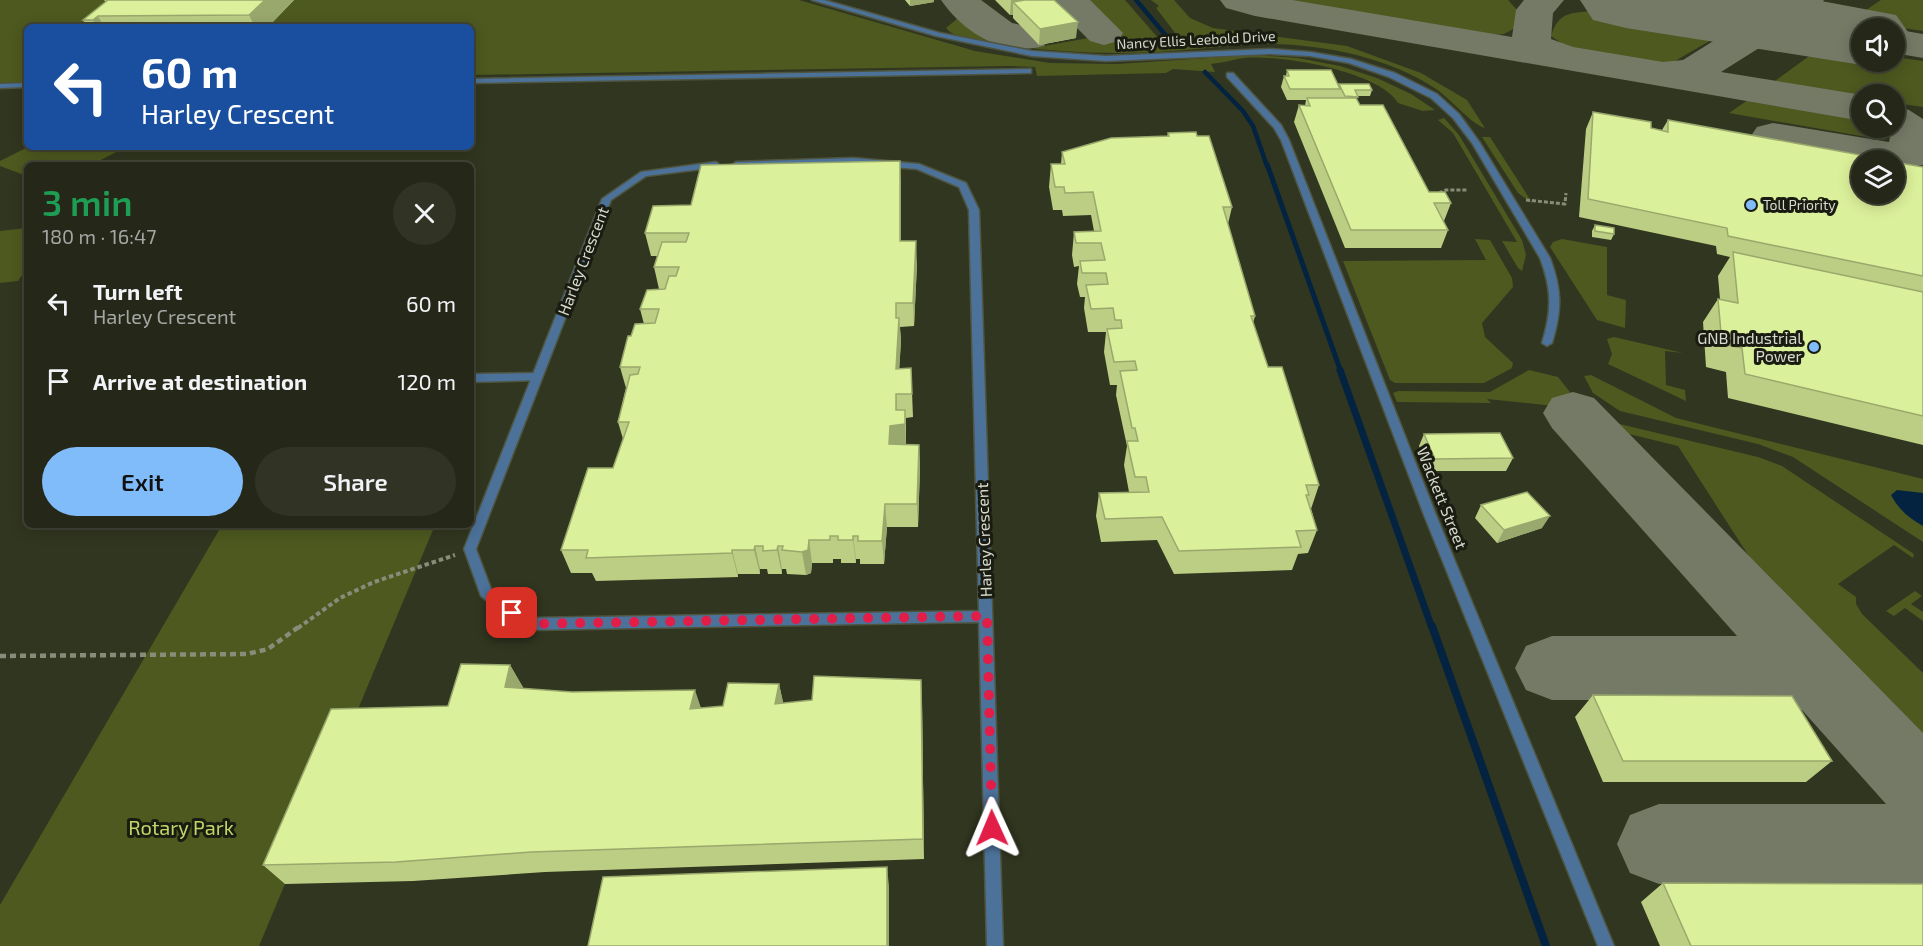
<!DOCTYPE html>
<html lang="en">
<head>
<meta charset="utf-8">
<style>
  :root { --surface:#252818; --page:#313425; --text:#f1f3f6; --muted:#a3a6a2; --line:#424437; --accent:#81bcfa }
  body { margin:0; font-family:"Exo 2",sans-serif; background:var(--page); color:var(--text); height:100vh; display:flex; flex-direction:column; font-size:22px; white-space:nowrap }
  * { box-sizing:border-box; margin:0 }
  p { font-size:20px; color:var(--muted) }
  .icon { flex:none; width:33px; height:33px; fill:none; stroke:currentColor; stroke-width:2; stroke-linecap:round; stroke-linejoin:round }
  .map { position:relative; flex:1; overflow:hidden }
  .side { position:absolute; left:24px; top:162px; width:450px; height:366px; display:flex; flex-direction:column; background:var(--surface); border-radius:9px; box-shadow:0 3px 15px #0003,0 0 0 2px var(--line) }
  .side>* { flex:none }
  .banner { position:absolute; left:24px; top:24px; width:450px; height:126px; border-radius:9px; box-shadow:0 3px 15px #0003,0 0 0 2px var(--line); background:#1a4fa0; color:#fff; overflow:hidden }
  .tools { position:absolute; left:1851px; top:18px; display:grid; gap:12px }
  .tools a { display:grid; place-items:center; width:54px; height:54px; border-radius:50%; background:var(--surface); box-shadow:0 3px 15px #0003,0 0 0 2px var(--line); font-size:30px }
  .pin { position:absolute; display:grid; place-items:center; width:51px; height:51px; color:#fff; margin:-26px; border-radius:12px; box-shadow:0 3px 9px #0006 }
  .me { position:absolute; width:66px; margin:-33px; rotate:359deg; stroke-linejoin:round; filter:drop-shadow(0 0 4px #0008) }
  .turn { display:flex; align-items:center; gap:21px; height:126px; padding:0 18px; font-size:27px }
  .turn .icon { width:78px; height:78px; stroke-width:2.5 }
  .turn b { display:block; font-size:42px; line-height:51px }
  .round { display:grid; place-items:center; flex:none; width:63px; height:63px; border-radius:32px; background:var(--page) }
  .overview { display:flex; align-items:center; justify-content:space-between; height:102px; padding:0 18px }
  h1 { font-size:36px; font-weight:600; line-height:45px; color:#1e9e55 }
  .button { display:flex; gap:12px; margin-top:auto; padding:12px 18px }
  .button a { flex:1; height:69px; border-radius:36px; background:var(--accent); color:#111; font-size:24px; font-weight:600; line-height:69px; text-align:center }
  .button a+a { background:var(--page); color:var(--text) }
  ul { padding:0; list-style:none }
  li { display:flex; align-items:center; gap:18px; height:78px; padding:0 18px }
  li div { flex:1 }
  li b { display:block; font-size:22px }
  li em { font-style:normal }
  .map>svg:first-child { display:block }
  .green { fill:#4d591f }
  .water { fill:#032340 }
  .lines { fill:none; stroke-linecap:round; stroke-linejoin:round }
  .stream-far3 { stroke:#032340; stroke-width:4.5 }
  .stream-far2 { stroke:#032340; stroke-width:5 }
  .stream-far1 { stroke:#032340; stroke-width:7 }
  .stream { stroke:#032340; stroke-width:8 }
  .taxiway { fill:#757a67; fill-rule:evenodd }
  .runway { fill:#757a67; fill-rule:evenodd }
  .lane-casing { stroke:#4f543f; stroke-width:3 }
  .street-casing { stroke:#4f543f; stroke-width:3 }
  .path-far3 { stroke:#888c7a; stroke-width:2; stroke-dasharray:3 2; stroke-linecap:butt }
  .path-far2 { stroke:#888c7a; stroke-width:3; stroke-dasharray:4 2; stroke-linecap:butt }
  .path-far1 { stroke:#888c7a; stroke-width:4; stroke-dasharray:4.5 3; stroke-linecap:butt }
  .path { stroke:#888c7a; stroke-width:4.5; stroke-dasharray:6 4; stroke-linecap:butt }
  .lane { fill:#4c729a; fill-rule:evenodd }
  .street { fill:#4c729a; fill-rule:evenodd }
  .wall { fill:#bcce84 }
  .shaded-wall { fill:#99a86c }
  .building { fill:#dbf09a; stroke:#99a86c; stroke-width:1.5 }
  .route { stroke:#e11d48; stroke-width:10; stroke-dasharray:0 18 }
  .poi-dot { fill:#81bcfa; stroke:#1a1c12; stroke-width:2 }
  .labels { text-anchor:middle; stroke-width:6; stroke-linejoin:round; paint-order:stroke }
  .far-street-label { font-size:14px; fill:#d6dacc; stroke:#1a1c12 }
  .far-poi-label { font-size:14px; fill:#d6dacc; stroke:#1a1c12; text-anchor:start }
  .street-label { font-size:16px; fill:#d6dacc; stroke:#1a1c12 }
  .poi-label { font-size:16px; fill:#d6dacc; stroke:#1a1c12; text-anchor:end }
  .near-park-label { font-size:20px; fill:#bed767; stroke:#1a1c12 }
</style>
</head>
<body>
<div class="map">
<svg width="1923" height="946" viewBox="0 0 1923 946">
  <rect width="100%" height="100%" fill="#313620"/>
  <path class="green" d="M0,0H799L975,51L1050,63L1117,64L1255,55L1298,58L1340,66L1377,78L1411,94L1435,110L1423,111L1398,103C1380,71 1272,52 1238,59C1228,61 1221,63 1211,64L1215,72L1173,69L1166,73L1037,76L1035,67L1008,66L471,75V27H27V82L0,83Z
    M1075,0H1125L1159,39L1179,38L1156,8L1159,6L1151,0H1174L1190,18L1213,28L1347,46L1421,73L1467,100L1485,128C1471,124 1451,99 1436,89C1388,57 1323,44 1266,44C1230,45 1193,50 1157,52C1101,55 1044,52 989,42C976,40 955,39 946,28L958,18L970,21L985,39L1038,47L1111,34Z
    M1281,0H1508L1519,12L1515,28L1504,34L1494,35Z
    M1881,0H1923V31L1851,20Z
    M1595,11L1723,29L1725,32L1668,65L1568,48L1551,36C1559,11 1571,13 1595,11Z
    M1823,46L1861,52L1862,62H1894L1895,57L1923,61V107L1895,103L1894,94H1862L1861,97L1775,81Z
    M1748,100L1861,120L1862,128H1879L1887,137L1884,140L1729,113Z
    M1444,118L1459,135L1522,240L1526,255L1522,271L1518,268L1502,241L1517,242L1453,133L1438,120Z
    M1482,137H1490L1533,204L1518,193Z
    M28,147H126L91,165H27V176L0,166V161Z
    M27,228V268L18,281L0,283V231Z
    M1475,239L1490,240L1512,278L1513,287L1482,323L1485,337L1513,363L1512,368L1484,383H1395L1390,380L1343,261L1486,260Z
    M1562,239L1607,247V295L1626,300L1625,328L1597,320L1550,247L1553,242Z
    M1614,337L1683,353L1665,351L1666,385L1685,390L1686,401L1608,364L1612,354L1607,339Z
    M1529,370L1558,377L1581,406L1611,422L1758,457L1782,466L1914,554L1913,558L1894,545L1838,584L1856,597V604L1862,614L1923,673V759L1807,636L1781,606L1678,446L1613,430L1590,421L1573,408L1487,399L1491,403L1397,402L1393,393L1398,391L1490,392Z
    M1591,375L1676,418L1923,479V542L1793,457L1758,444L1620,411L1593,393L1584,376Z
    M222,525H435L259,946H0V905Z
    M1915,591L1922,596L1911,604L1923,612V621L1905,608L1894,616L1886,611Z"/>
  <path class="water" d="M1897,490L1923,493V526C1909,518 1899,510 1891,495Z"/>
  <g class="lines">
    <path class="stream-far3" d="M1136,0L1168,38
      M1205,72L1243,111L1253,126L1267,166"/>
    <path class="stream-far2" d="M1267,164L1341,372"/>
    <path class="stream-far1" d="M1340,370L1432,628"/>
    <path class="stream" d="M1432,626L1546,946"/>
    <path class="taxiway" d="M941,0H981L1012,23L1044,30L1050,38L1044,46C1003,57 964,33 941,0Z
      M1049,0H1090L1123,33L1118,41L1104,45L1090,41Z
      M1220,0H1292L1512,37L1516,10L1524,0H1564L1553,13L1551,39L1573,47L1663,62L1683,60L1779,0H1824L1818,8L1807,15L1876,28H1862V48L1809,38H1775L1721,72L1862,95V121L1255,16L1226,8Z
      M1604,0H1699L1711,3L1717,11L1711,19C1684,26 1637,15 1610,8Z
      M1894,29L1923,34V58L1894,53Z
      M1894,106L1909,110L1923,119V165L1894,169V160H1862V166L1757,145L1751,136L1757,127L1773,123L1889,142L1890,137L1878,128H1894Z
      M1573,392L1594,398L1923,733V885L1659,884L1630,873L1617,844L1630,815L1659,804H1886L1802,710L1746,700H1552L1526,690L1515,668L1526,646L1552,636H1737L1552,428L1543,413L1552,398Z"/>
    <path class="runway" d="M1580,0H1816L1896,15L1911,36L1894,57V28H1862V62H1877L1862,65L1626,28L1593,20Z"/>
    <g class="lane-casing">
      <path id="lane" d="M1031,69V73H1028L471,83V79Z
        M1227,73H1233L1281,125L1289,140L1436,515L1614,946H1598L1424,515L1281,140L1274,128L1227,77Z
        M27,83V87L0,88V84Z
        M537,373L541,374L542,377L541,380L471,382V374Z"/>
    </g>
    <g class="street-casing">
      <path id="street" d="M812,0H824L940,33L1032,51L1106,56L1270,49L1310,52L1351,59L1395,73L1437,94L1459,114L1480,143L1550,258C1562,290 1562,310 1552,343L1547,346L1542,343C1552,310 1552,290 1540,258L1472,143L1453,118L1431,98L1389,77L1349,63L1310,56L1270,54L1106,61L1032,56L936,36Z
        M854,158L919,164L966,183L979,210L1003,946H987L979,622L526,630L521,628L481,596L464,549L602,199L641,172L715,162L718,163V167L646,176L611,200L476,549L491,589L529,618L979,611L969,210L959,187L917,169L854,164L736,168L732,165L736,162Z"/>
    </g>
    <path class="path-far3" d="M80,27L89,22"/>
    <path class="path-far2" d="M1439,193L1446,190H1467
      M1526,200L1565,204L1566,193"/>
    <path class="path-far1" d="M298,628L340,598L374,582L455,555"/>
    <path class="path" d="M0,656L247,654L268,649L300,626"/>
    <use href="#lane" class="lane"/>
    <use href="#street" class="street"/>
  </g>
  <path class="wall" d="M104,0H294L268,27H87L83,20L106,2Z
    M905,0H934V2L910,6Z
    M995,0H1054L1076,38L1039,45L1013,18V15H1010Z
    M1287,70L1339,86V84L1372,90L1370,96H1358L1357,99L1360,105L1429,192L1451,203L1444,221H1443L1448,230L1441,248H1345L1294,122L1299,105L1305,106L1306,100H1287L1281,87L1284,76H1286Z
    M1593,112L1651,128L1662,130L1668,120L1923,167V445L1728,398L1726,372L1706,367L1703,322L1718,299H1720L1718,276L1730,257L1717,254L1716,246L1579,217L1586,129Z
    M1168,133L1232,207L1228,224L1255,316L1253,323L1268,367L1319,485L1311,509L1317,530L1308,553L1298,554L1292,570L1174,574L1157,540L1101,542L1096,516L1099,493L1129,492L1124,465L1127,446L1116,395L1117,385H1110L1104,352L1106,332H1088L1084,308L1085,297H1080L1077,284L1079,266L1074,267L1072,255L1074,232L1094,231L1091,215L1063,216L1062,210H1053L1049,187L1051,164H1061L1062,152L1167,137Z
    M901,183V241L917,264L914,326L900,327L901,341L899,369L912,392L913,417L906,418V444L919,445L920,468L918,527H887L884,564H860V559H856V563H841V559H833V563H812L811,573L806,575L787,574L786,569H782V574H768L767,569H760V574H738V577L596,581L592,573H571L561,550L613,468L623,439L618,422L626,388L620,367L631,336L644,324L640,309L659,289L654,267L657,256H651L645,233L691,205Z
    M1595,225L1614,234L1611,240L1592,237V231Z
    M1424,434L1513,458L1506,471H1430L1419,446Z
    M1481,505L1542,528L1497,543L1475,518Z
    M510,665L523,688L701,708L723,706L779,684L783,703L922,702L924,859L545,872L413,881L285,884L263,865L448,706Z
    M1593,695L1832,761L1806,782H1603L1575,717Z
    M1663,883L1923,946H1660L1641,902Z"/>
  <path class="shaded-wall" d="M265,0H294L268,27H255L249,15Z
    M910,0H934V2L910,6Z
    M1011,0H1047L1013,2V15H1010Z
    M98,16L104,27H97L93,20Z
    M1078,22L1076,38L1039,45L1040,29Z
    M900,161L901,183V265L900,241Z
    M916,241L917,264L914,326L913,303Z
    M899,318L901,341L898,392L896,369Z
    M896,394L897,418L905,410L906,447L889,444L890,426L896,410Z
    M919,445L920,468L918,527L917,504Z
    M885,504L887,527L884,564L882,541Z
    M1550,516L1542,528L1497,543L1504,530Z
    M853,536L856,559V563L853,540Z
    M809,540L812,563L811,573L806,575L802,552Z
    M755,546L760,569V574L754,550Z
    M778,546L782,569V574L777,550Z
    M732,550L738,574V577L732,553Z
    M510,665L523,687L518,709L505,687Z
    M921,680L922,702L924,859L923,839Z
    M779,684L784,706L775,704Z
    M695,690L702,711L690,709Z
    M887,867L889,886V946H887Z"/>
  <path class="building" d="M108,0H265L249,15L98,16L93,20H83Z
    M1025,0H1054L1078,22L1040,29L1013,2Z
    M1287,70H1331L1340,89H1290L1284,76H1289Z
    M1339,84H1369L1372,90H1355L1358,97L1345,96Z
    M1307,98H1356L1360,105H1383L1429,192H1445L1451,203H1434L1448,230H1351L1299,105L1310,106Z
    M1593,112L1651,122V128L1668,132V120L1888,160H1862V194H1894V162L1923,167V276L1728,236L1727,228L1588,199Z
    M1196,132L1197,136H1209L1232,207H1223L1255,316H1251L1268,367H1282L1319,485H1306L1309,495H1306L1317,530L1296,531L1301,547L1179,551L1162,517L1105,519L1099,493L1149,492L1146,477H1135L1127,441H1138L1135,428H1132L1120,371L1137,370L1135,361L1114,362L1107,329L1122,328L1121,320H1115L1113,308L1091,309L1086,285L1108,284L1106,273H1082L1080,261L1105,260L1101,243H1076L1074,232L1101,231L1093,192L1065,193L1064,187H1055L1051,164H1065L1062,152L1111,138L1169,136L1168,133Z
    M900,161V241H916L913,303H896V318H899L896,369L911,368L912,394H896V410H905V424L890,426L889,444L919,445L917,504H885L882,541H858V536H853V540H838V536H830V540H809L808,550L802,552L782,550L783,546H778L777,550L763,551V546H755L754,550H732V553L586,558L588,550H561L588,468H613L629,422H618L630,375L638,374L640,367H620L628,336H631L635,324L655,323L659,309H640L647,290L665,289L669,276H676L679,267H654L662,242H686L689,233H645L653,206L691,205L701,165Z
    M1595,225L1614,228V234L1595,231Z
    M1733,252L1923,292V416L1745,374L1742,348L1722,344L1718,299L1738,303Z
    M1500,433L1513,458L1435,459L1424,434Z
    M1527,492L1550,516L1504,530L1481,505Z
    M461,664L510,665L505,687L572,692L695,690L690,709L723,706L728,683L779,684L775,704L812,700L814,676L921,680L923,839L531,852L396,862L263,865L331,709L448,706Z
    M1593,695L1792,696L1832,761H1623Z
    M887,867V946H588L603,877Z
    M1663,883L1923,884V946H1691Z"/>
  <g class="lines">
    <path class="route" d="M512,613L526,624L987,616L992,828"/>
  </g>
  <g class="poi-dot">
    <circle cx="1751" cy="205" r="6"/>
    <circle cx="1814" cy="347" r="6"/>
  </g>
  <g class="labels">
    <g class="far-street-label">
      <text transform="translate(1196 40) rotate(-3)" y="5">Nancy Ellis Leebold Drive</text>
    </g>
    <g class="far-poi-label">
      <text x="1763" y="210">Toll Priority</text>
    </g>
    <g class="street-label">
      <text transform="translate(583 261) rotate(-69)" y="6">Harley Crescent</text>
      <text transform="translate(1442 498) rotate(68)" y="6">Wackett Street</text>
      <text transform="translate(984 540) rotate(-92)" y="6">Harley Crescent</text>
    </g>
    <g class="poi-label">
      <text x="1802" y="344">GNB Industrial<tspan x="1802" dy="18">Power</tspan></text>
    </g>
    <g class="near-park-label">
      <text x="181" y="835">Rotary Park</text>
    </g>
  </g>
</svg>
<div class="tools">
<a><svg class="icon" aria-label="sound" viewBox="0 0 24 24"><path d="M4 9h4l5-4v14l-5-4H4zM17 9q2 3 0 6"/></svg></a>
<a><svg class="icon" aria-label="search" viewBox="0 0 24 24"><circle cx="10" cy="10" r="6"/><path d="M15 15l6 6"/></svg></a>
<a><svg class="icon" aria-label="layers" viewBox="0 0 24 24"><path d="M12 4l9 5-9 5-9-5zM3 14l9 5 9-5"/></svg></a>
</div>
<div class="pin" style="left:512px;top:613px;background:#d93025"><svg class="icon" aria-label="arrive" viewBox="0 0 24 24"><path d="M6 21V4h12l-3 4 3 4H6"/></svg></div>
<svg class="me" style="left:992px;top:828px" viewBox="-20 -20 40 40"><path d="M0-17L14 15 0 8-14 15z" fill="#e11d48" stroke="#fff" stroke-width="4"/></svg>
<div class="banner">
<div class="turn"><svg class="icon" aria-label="left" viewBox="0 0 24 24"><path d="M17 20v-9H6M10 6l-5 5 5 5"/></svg><div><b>60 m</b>Harley Crescent</div></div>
</div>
<section class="side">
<div class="overview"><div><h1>3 min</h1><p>180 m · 16:47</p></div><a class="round"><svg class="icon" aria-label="close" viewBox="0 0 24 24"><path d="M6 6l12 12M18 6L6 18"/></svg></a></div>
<ul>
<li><svg class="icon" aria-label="left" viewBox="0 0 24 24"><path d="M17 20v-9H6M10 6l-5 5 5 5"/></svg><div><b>Turn left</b><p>Harley Crescent</p></div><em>60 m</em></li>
<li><svg class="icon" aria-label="arrive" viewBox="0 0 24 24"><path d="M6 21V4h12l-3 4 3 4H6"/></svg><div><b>Arrive at destination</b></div><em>120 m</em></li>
</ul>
<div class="button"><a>Exit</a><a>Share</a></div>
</section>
</div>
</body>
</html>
